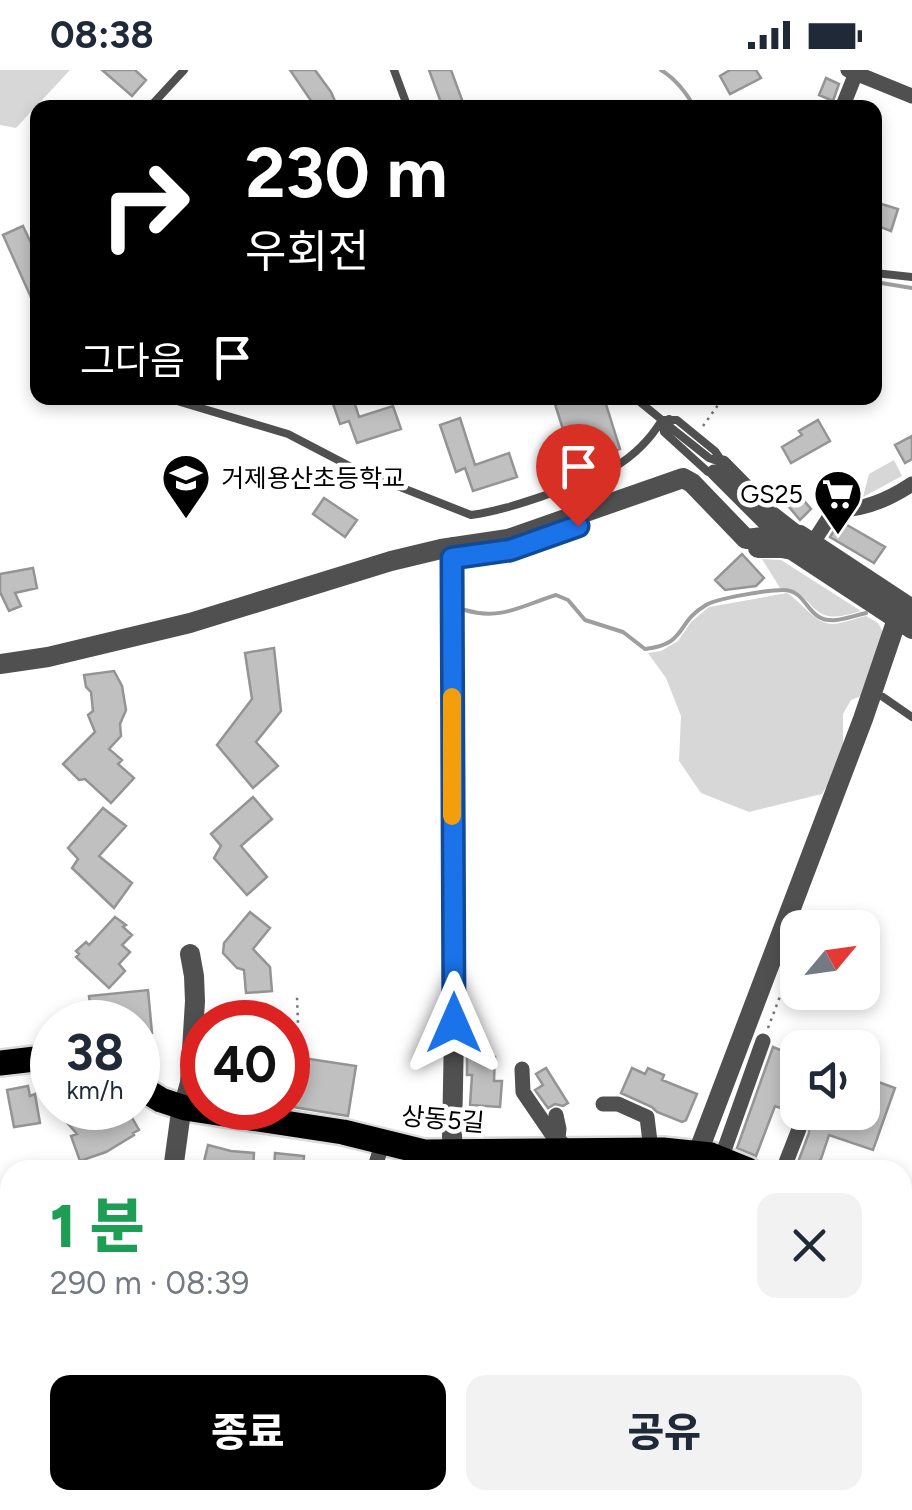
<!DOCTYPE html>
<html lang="ko">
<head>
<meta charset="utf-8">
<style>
  :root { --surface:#fff; --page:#f2f2f3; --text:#1f2937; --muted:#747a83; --accent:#000 }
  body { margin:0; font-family:Figtree,"Noto Sans KR",sans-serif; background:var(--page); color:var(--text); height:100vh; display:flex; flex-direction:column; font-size:38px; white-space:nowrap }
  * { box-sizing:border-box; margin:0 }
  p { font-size:32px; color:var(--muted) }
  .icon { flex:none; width:55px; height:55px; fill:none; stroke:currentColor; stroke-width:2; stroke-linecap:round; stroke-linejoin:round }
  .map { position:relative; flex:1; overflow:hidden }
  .drawer { position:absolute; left:0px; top:1090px; width:912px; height:350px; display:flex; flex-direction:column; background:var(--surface); border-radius:30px 30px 0 0; box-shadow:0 5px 15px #0003 }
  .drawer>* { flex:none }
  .banner { position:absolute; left:30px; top:30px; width:852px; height:305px; border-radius:20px; box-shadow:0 5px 15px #0003; background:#000; color:#fff; overflow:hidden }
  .needle { width:65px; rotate:61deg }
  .fabs { position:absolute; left:780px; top:840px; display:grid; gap:20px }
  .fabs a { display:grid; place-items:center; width:100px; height:100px; border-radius:20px; background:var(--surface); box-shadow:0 5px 15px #0003; font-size:50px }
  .speed { position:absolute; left:30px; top:930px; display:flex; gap:20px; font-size:50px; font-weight:700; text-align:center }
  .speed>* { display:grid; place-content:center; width:130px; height:130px; border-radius:50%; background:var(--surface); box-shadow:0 5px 15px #0003; line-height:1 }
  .speed small { font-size:25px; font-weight:400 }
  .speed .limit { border:15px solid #d22; background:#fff; color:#111 }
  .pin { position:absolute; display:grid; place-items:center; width:85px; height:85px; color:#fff; margin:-102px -42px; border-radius:50% 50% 50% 0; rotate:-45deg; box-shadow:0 0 10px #0007 }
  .pin .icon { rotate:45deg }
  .me { position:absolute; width:110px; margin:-55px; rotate:0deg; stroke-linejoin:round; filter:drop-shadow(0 0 8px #0008) }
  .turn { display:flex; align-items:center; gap:35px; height:210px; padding:0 50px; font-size:45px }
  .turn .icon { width:130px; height:130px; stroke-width:2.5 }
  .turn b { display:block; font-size:70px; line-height:85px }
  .then { display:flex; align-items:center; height:95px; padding:0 50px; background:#0003; gap:20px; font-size:38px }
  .round { display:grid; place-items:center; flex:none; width:105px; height:105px; border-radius:20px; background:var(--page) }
  .summary { display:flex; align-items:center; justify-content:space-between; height:170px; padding:0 50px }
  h1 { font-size:60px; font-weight:800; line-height:75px; color:#1e9e55 }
  .primary-button { display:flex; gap:20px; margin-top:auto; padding:20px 50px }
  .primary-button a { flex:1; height:115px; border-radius:20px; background:var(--accent); color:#fff; font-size:40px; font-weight:800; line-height:115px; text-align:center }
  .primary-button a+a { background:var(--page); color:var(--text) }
  .status { display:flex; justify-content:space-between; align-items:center; height:70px; padding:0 50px; background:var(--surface); direction:ltr }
  .status svg { height:28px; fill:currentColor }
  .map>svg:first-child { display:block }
  .green { fill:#d7d7d7 }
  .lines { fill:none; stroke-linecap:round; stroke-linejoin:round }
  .stream { stroke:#9e9e9e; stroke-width:4 }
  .building { fill:#c0c0c0; stroke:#949494; stroke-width:2.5 }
  .primary-casing { stroke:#dbdbdb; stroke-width:30 }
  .path { stroke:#727272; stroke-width:2.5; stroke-dasharray:2.5 5; stroke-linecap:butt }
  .service { stroke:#505050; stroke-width:8 }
  .minor { stroke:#505050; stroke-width:15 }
  .tertiary { stroke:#505050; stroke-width:20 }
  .primary { stroke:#000; stroke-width:25 }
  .route-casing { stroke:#114b97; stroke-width:25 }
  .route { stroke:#1a73e8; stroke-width:18 }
  .slow { stroke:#f59e0b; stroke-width:18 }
  .labels { text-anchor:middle; stroke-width:9; stroke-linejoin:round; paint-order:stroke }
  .poi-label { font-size:25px; fill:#000; stroke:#fff; text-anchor:start }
  .street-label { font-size:25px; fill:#000; stroke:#fff }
</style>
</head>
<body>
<div class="status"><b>08:38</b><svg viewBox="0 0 49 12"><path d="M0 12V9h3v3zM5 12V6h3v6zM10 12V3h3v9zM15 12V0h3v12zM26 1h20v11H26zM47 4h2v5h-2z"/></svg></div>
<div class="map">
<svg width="912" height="1440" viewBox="0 0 912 1440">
  <rect width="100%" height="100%" fill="#fff"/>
  <path class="green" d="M0,0H70L16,58L0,55Z
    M894,390L902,406L863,427L869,404Z
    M762,489L781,490L861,541C850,544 839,548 828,546C809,542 808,520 780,518Z
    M787,523C802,532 815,555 834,554C844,553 856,548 866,546L878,553L884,564L861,626L851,630L843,644V689L822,724L749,742L701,723L679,691L681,646L666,608L648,583L661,581L678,571L691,552L709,537Z
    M0,1422L10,1423V1430H57L55,1440H0Z"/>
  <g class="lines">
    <path class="stream" d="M661,0C676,9 686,22 695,38
      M875,212L912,218
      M465,540C501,551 523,535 556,525L568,530L585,550L623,562L645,579C688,574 675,553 706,535C718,528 768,520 783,520C803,520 805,539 819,547C832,555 852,546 866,543
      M0,1188L10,1178
      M273,1430L295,1440
      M513,1430L526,1440
      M401,1440L447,1430"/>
  </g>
  <path class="building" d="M102,0H135L146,10L132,26Z
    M290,0H315L331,22L338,38H316Z
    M429,0H451L465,38H443Z
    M730,0H756L761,8L730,24L720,6Z
    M826,8L839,14L833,31L819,25Z
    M875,132L898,139L891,161L875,155Z
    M23,156L38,188V243L3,165Z
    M331,328H353L359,347L393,336L401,359L357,373L349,351L340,354Z
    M563,328H604L620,379L574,394L554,331Z
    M460,348L475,395L509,383L517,407L473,421L465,398L456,402L440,355Z
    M818,350L830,371L791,393L782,377L802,365L799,361Z
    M912,366V389L905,393L895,375Z
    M800,426L811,439L800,450L789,437Z
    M324,428L357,450L345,467L313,444Z
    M840,451L885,477L874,493L830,467Z
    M742,484L764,508L756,516L725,520L715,510Z
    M33,498L37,518L15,523L21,536L9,541L0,522V504Z
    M274,578L281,641L256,672L278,696L253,718L217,675L252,629L245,583Z
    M114,601L122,616L126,640L120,654L121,666L109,679L122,690L118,694L134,708L111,733L85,709L79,710L63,694L95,662L88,645L93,641L91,622L86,617L84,605Z
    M253,727L272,749L241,776L267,807L247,825L214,788L221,776L211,764Z
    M103,738L126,756L99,786L132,813L114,838L72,798L78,789L68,778Z
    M250,842L270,858L253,879L270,897L272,921L246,923L244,900L237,898L223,883L224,873Z
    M115,847L126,855L123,857L132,865L122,875L130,882L119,894L125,901L109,918L76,887L79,884L76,881L86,872L89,875Z
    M148,920L152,963L138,965V952H118L116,940L91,943L89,926Z
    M773,977L798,987V1044L775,1036L756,1086L737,1078Z
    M467,985L495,987L494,1011H502L500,1037L470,1035L472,1005H467Z
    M303,988L356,996L348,1046L293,1037L301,1008Z
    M546,998L568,1033L563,1036L555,1034L548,1038L535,1020L543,1015L536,1004Z
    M632,998L645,1004L648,998L664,1005L662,1010L697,1024L686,1050L682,1052L657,1042L652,1037L621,1023Z
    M862,1006L895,1018L873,1080L829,1065L821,1089L815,1094L813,1100H795L809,1063V1055L813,1042H862Z
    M28,1016L30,1026L35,1024L40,1053L14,1057L7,1020Z
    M54,1038H85L91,1045L95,1038H114L129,1047L131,1046L139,1060L133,1063L134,1065L106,1082L80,1091L71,1066L77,1064Z
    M208,1075L231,1081L254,1083L253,1100H202Z
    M275,1083L304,1086L303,1100H274Z"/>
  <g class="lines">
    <g class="primary-casing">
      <path id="primary" d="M0,993L52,987
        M138,1016L161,1030L185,1038L343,1062L424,1082L663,1080L711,1085L748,1100
        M902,1175L912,1179"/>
    </g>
    <path class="path" d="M703,356L723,328
      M768,958L785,913
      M288,1027L298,954L297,927
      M72,1100L76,1098"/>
    <path class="service" d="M394,0L408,38
      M149,38L184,0
      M875,203L912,207
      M167,328L288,364L357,400L471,445C496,442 522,433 546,425C595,408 633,397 662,350
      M635,328L662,350L664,362L708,402H712
      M669,349L670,357L709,388L723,393
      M662,350H677L715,381L723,393
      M883,627L912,647
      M0,1176L10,1167
      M902,1339L912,1327
      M566,1440L570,1430"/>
    <path class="minor" d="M848,0L912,26
      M842,38L856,3
      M723,393L773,444L800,465
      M714,402L782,470
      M812,474L834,440C862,441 888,430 912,414
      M522,999L523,1022L551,1063L563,1074V1082
      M603,1034H618L647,1047L651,1080
      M556,1045L559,1059L558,1068
      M721,1089L763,971
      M374,1100L379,1084
      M783,1100L799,1059
      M824,1100H829
      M902,1137L912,1141
      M902,1417L912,1421
      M323,1430H372
      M534,1430L553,1440
      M669,1440L719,1430"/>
    <path class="tertiary" d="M452,477L454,964L452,1067L455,1094
      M758,478H782L792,480L912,559
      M0,594L48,587L190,553L391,491L441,479L508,469L683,408L692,413L746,469L788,464L800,465L912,539
      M694,1093L863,649L895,555L896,539
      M173,1100L180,1049L190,1013L195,931L194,906L190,884
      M765,1440L769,1430"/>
    <use href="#primary" class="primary"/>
  </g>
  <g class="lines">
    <g class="route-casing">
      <path id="route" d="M454,953L452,488L510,480L578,456"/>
    </g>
    <use href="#route" class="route"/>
    <path class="slow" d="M452,627V746"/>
  </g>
  <defs>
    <g id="school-pin" transform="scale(2.5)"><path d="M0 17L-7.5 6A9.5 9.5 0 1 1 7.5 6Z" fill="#000" stroke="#fff"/><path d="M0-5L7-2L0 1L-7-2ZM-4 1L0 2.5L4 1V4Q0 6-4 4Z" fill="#fff"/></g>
    <g id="supermarket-pin" transform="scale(2.5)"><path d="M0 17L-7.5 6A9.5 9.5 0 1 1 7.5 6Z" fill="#000" stroke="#fff"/><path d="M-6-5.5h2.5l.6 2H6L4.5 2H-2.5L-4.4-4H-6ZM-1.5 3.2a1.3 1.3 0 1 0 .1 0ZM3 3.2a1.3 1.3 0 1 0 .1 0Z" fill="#fff"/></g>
  </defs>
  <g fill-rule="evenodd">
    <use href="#school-pin" x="186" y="408"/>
    <use href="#supermarket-pin" x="838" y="424"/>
  </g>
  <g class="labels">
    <g class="poi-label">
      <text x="221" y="417">거제용산초등학교</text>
      <text x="803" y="433" text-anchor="end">GS25</text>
    </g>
    <g class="street-label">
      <text transform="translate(443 1049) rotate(5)" y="9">상동5길</text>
    </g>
  </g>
</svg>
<div class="fabs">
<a><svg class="needle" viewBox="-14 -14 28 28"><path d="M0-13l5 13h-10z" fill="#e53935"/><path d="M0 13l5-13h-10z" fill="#747a83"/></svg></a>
<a><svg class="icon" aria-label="sound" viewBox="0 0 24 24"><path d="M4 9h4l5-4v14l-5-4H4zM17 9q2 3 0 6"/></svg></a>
</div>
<div class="speed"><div>38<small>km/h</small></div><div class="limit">40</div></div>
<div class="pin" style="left:578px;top:456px;background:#d93025"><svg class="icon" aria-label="arrive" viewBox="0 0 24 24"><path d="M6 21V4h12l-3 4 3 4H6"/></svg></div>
<svg class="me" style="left:454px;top:953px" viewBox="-20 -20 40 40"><path d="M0-17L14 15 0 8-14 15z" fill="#1a73e8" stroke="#fff" stroke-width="4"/></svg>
<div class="banner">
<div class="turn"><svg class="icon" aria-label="right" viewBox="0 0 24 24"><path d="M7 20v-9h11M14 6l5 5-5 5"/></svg><div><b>230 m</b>우회전</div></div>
<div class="then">그다음<svg class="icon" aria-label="arrive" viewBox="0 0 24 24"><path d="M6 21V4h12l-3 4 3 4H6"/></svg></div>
</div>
<section class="drawer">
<div class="summary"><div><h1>1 분</h1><p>290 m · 08:39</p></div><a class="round"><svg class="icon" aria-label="close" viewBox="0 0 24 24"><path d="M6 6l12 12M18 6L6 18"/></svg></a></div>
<div class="primary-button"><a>종료</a><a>공유</a></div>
</section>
</div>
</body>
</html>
